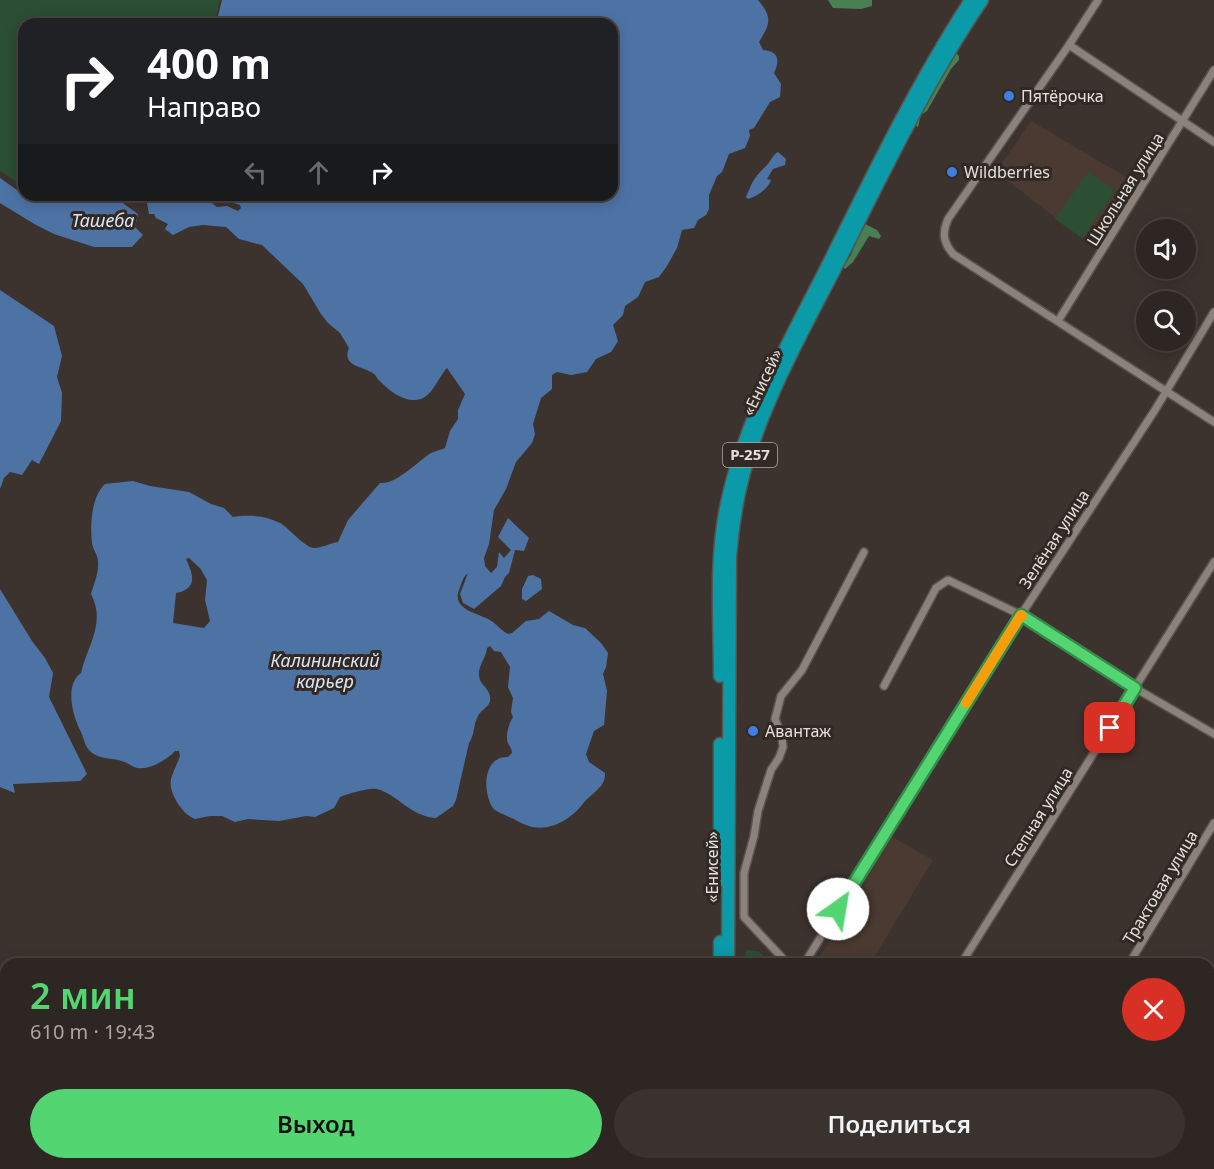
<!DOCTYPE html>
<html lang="ru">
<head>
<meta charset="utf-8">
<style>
  :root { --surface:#2e2622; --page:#3a322f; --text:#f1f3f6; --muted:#a7a5a5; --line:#494340; --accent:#53d672 }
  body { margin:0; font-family:"Noto Sans",sans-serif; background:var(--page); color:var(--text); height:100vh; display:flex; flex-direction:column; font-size:22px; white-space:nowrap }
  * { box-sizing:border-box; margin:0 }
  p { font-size:20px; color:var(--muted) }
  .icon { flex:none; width:33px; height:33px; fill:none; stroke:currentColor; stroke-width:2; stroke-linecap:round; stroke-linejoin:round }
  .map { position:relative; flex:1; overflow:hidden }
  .side { position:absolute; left:0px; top:958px; width:1215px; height:212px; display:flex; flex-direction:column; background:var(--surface); border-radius:18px 18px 0 0; box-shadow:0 3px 15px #0003,0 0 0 2px var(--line) }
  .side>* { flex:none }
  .hud { position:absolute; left:18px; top:18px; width:600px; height:183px; border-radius:18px; box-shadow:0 3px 15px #0003,0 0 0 2px var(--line); background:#202124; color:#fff; overflow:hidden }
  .fabs { position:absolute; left:1136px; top:219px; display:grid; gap:12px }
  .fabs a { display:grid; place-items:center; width:60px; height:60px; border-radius:50%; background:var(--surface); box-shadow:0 3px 15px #0003,0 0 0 2px var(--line); font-size:30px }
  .pin { position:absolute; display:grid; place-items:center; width:51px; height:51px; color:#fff; margin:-26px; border-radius:12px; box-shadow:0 3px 9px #0006 }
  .me { position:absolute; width:66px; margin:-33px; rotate:32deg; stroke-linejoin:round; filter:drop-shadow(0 0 4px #0008) }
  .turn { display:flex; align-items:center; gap:21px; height:126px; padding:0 30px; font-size:27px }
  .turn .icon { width:78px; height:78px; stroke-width:2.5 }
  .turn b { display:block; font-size:42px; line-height:51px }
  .lanes { display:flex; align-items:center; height:57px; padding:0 30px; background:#0003; justify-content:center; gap:30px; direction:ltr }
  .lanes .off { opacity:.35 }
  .round { display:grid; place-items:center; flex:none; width:63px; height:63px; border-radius:32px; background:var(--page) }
  .summary { display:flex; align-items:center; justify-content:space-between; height:102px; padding:0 30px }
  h1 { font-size:36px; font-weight:600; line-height:45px; color:var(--accent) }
  .button { display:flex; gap:12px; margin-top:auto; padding:12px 30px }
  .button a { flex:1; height:69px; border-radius:36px; background:var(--accent); color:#111; font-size:24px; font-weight:600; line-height:69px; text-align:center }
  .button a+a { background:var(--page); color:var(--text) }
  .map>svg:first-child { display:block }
  .built { fill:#4a3a31 }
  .green { fill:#2c4e32 }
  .forest { fill:#487f53 }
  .water { fill:#4d73a5; fill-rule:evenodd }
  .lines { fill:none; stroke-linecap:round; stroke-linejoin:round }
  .street-casing { stroke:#5a524d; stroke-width:10 }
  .secondary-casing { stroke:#5a524d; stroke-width:12 }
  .highway-casing { stroke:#5a524d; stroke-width:15 }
  .street { stroke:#8d817b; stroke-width:7 }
  .secondary { stroke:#8d817b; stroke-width:9 }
  .highway { stroke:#0b9aa8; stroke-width:12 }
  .route-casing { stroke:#368b4a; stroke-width:15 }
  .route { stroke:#53d672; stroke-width:10 }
  .slow { stroke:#f59e0b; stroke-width:10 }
  .shop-dot { fill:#3f7fe0; stroke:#332924; stroke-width:2 }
  .labels { text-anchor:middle; stroke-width:6; stroke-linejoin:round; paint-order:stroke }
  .shield { fill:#332924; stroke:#b0a9a5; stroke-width:1.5 }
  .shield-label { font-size:15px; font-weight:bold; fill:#e6e0dc }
  .poi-label { font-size:16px; fill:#e6e0dc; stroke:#332924; text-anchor:start }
  .street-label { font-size:16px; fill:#e6e0dc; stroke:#332924 }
  .water-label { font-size:18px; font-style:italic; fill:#dae5f5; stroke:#332924 }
</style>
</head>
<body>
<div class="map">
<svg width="1214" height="1169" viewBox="0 0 1214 1169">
  <rect width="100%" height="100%" fill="#3d332e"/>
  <path class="built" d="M1031,121L1131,180L1091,245L996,172Z
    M891,836L933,860L870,964H816Z"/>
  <path class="green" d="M0,0H220L214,24H24V187L0,171Z
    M1088,172L1115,191L1082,238L1055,219Z
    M746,950L758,951L772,964H745Z"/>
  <path class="forest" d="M828,0H872V6L861,9L833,8Z
    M956,52L959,56V60L951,69L927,111L921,115L918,127L914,124Z
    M865,224L877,230L881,236L879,239L869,236L853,262L845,269L843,267L851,255L862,226Z"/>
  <path class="water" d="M222,0H758C773,18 770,24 759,42L763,50C779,51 780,61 774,73L781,84L780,97L770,102L754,128L749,130L750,136L745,148L729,154L722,172L717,176L709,195V209L706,215L698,220L694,228L682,230L677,248L667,266L659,277L645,282L638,297L625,306L623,315L613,325L618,341L611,352L596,359L587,372L571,375L557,372L552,375V389L541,398L533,424L535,434L532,443L516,462L506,489L494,510L489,544L484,558L485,566L491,573L497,567L499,552L504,558L511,550L498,537L508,518L529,538L524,551L515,550L509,573L505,577L501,586L474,609L463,603L460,594L468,573C462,578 462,583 459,590C451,611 482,613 493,622C498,626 502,631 508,634L512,633L526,621L539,619L549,611L573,625L585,628L601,643L608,653L606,667L603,674L607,691L604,725L594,731L586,754L589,762L605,773C606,788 590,794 582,805C568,822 546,833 526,825C520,823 515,819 509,817C504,814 496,812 493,808C482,792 483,756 508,757L512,753C512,749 510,747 508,743C505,736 509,723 513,717L511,712L513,698L508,687L510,667L501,652L494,651L490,646L487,648C486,658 478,666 479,675C479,684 488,687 490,696C492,707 482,708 478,716C473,725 475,734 469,743L456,800L453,806L436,818C409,816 399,795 377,789C370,787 347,794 340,797L334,808L315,817L306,816L279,821L248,819L235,822L222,816H210L195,819C183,815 168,793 171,779C173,772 177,764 180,756L179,751H175C167,760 147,772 134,767C130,765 126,762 122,761C112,758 99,759 91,752C85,747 84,739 81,732C73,717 64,685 81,673C88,644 106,623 91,594C94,583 99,573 98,561C98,555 93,550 92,543C90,526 91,497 105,484L133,481L150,486L189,492L211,504L224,508L233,517C248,514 267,516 280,523C289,528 306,549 315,548C320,548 332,543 338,542L348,520L380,483C396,485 418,461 431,453C435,451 441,450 445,448L450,431L458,419V410L465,394L447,368C439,376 433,395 421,399C406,404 389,391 380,381C377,379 376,375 374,374C364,366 341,367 349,348L340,333L328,323L321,314L303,284L262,245L239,239L226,227L203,225L189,227L173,235L165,229L168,224L156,218L154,214H149L147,203C135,200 133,194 120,201L138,214L135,227L143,235L132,247H94L54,234L36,225L0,203V178L24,195L50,202L93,195L174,197L176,195H195L208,200L217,207L227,206L238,211L241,208L240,205L227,201L221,195H612V24H216ZM189,558L200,568L207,580L205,600L210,621L204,628L173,623L176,593C179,592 182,592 185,590C198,583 190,568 186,559Z
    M778,152L786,159L785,165L773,169L767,179L771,180C768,189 757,196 748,199L746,197C753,181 753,179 765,167C771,162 772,155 778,152Z
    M0,290L54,326L62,356L57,377L62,393L61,421L39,464L32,460L22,475L10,472L4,478L0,489Z
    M533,575L541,579L542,589L526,601L522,599V589L528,576Z
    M0,589L32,641L45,658L53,673L49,697L87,774L80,781L13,784L15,793L0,787Z"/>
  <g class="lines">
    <g class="street-casing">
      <path id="street" d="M1098,0L1069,45L948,219C942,233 943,242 953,254L1214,422
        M1069,45L1214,142
        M1058,321L1214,70
        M884,686L936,588L948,580L1021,615L1135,688L1214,734
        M788,964L744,917V873L754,836L758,811L771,770L779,758L783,747L782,736L775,719L781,696L802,670L864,552
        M804,964L1021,615L1155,410L1214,312
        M961,964L1214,562
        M1129,964L1214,823
        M1209,1158L1214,1149
        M1117,1164L1128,1169
        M1007,1169L1010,1164
        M1154,1169L1156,1164
        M1203,1169L1206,1164"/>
    </g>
    <g class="secondary-casing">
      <path id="secondary" d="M1209,1099L1214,1088
        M1175,1169L1178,1164"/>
    </g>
    <g class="highway-casing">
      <path id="highway" d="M720,676C720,621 715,562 726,508C743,422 788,344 827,267C872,176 916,85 971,0
        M720,880V744
        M720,964V942
        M728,964L730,557C732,529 736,503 743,476C764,396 811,317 848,243C889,161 930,77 982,0
        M738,1164L739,1169
        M750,1164L752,1169"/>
    </g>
    <use href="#street" class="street"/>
    <use href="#secondary" class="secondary"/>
    <use href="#highway" class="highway"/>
  </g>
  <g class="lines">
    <g class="route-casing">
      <path id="route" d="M838,909L1021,615L1135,688L1110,728"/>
    </g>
    <use href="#route" class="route"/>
    <path class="slow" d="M966,703L1021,615L1022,616"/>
  </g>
  <g class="shop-dot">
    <circle cx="1009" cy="96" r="6"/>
    <circle cx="952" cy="172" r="6"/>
    <circle cx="753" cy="731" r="6"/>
  </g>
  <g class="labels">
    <rect class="shield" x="723" y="443" width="54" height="24" rx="4.5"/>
    <g class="shield-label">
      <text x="750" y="460">Р-257</text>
    </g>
    <g class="poi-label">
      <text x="1021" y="102">Пятёрочка</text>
      <text x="964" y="178">Wildberries</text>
      <text x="765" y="737">Авантаж</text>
    </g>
    <g class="street-label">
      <text transform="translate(1125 189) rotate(-58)" y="6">Школьная улица</text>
      <text transform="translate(762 382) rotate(-65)" y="6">«Енисей»</text>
      <text transform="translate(1054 539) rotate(-57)" y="6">Зелёная улица</text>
      <text transform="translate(1038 817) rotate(-58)" y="6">Степная улица</text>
      <text transform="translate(712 867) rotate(-90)" y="6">«Енисей»</text>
      <text transform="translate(1160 887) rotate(-59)" y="6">Трактовая улица</text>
    </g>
    <g class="water-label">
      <text x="103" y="227">Ташеба</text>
      <text x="325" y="667">Калининский<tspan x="325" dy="21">карьер</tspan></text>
    </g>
  </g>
</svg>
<div class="fabs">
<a><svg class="icon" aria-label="sound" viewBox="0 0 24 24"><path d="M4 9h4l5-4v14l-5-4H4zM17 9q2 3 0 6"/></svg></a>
<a><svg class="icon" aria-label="search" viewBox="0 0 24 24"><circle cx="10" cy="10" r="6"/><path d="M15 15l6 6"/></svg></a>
</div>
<div class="pin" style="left:1110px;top:728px;background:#d93025"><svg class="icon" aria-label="arrive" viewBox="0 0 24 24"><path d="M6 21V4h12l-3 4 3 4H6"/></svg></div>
<svg class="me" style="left:838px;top:909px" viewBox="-20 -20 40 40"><circle r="19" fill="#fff"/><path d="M0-13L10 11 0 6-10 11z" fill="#53d672"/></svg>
<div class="hud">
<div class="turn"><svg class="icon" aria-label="right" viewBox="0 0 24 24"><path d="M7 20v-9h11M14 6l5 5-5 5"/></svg><div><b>400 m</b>Направо</div></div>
<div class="lanes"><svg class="icon off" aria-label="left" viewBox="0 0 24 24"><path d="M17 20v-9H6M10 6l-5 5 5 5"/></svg><svg class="icon off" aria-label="ahead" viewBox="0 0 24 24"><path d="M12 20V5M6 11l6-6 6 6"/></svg><svg class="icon" aria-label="right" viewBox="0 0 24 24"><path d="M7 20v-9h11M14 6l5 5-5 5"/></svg></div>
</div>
<section class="side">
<div class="summary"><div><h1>2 мин</h1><p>610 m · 19:43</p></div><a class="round" style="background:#d93025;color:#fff"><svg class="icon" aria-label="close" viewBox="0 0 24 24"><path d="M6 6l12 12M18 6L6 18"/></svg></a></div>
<div class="button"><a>Выход</a><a>Поделиться</a></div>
</section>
</div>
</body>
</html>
